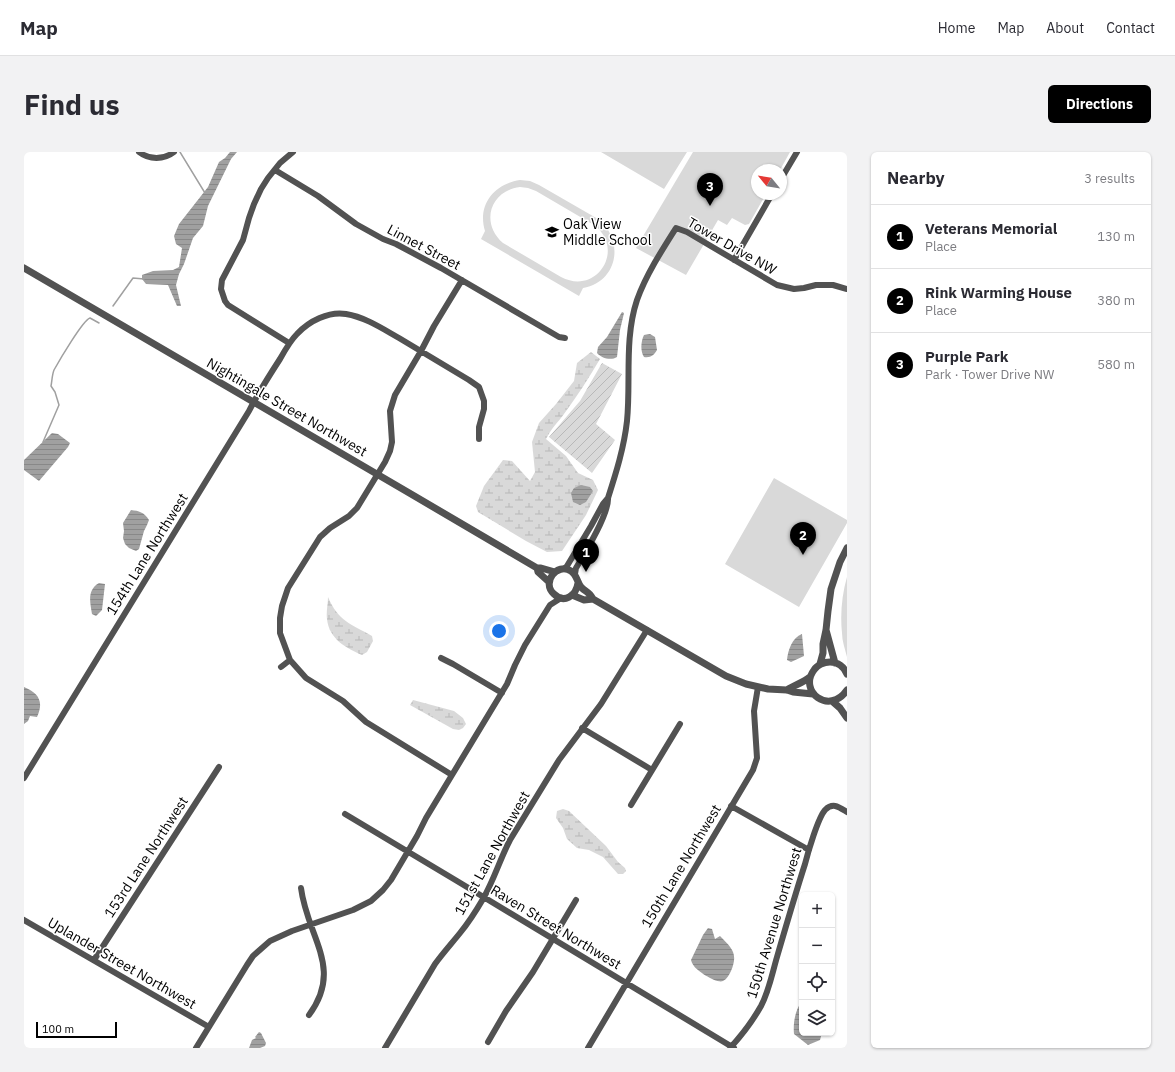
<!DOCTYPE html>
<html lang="en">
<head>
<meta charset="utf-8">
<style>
	:root { --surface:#fff; --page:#f2f2f3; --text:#2b2b33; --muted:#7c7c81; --line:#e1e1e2; --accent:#000 }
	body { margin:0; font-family:"IBM Plex Sans",sans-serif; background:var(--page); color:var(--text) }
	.controls { position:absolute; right:12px; bottom:12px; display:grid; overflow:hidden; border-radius:6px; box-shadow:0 1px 3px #0004 }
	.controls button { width:36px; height:36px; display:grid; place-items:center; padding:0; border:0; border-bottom:1px solid var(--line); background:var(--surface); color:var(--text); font:20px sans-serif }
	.compass { position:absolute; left:727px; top:12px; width:36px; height:36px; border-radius:50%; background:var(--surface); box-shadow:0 1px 3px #0004; rotate:300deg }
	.scale { position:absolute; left:12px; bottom:10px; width:81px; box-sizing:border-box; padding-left:4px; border:2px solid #000; border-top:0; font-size:11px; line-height:14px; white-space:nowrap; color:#000; -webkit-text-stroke:3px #fff; paint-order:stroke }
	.you { position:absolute; left:475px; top:479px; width:14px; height:14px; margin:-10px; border:3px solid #fff; border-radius:50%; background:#1a73e8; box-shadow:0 0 0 6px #1a73e833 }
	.badge { display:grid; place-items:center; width:26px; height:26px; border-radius:50%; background:var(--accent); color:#fff; font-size:13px; font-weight:700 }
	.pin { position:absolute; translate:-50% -33px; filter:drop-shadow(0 1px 2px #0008) }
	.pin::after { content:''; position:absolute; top:21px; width:14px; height:12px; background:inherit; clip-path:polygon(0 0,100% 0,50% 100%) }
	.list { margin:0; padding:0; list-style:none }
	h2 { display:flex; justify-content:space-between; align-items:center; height:52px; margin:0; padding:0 16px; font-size:17px }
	h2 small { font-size:13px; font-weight:400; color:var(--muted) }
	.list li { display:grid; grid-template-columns:26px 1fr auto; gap:12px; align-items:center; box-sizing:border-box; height:64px; padding:0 16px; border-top:1px solid var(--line) }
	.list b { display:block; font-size:15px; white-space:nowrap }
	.list p { margin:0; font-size:13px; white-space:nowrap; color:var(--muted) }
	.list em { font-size:13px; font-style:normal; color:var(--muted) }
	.icon { flex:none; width:22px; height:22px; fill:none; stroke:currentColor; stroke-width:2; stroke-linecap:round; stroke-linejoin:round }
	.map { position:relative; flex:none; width:823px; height:896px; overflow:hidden; border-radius:6px }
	header { display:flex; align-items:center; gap:24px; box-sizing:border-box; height:56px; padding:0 20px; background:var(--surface); border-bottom:1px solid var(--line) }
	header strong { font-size:19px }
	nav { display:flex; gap:22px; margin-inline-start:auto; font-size:14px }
	.intro { display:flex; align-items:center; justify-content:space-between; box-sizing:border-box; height:96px; padding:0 24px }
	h1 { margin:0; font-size:28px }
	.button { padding:10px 18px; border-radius:6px; background:var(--accent); color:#fff; font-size:14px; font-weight:700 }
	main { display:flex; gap:24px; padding:0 24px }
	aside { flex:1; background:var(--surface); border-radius:6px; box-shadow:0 1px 3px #0004 }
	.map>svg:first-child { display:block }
</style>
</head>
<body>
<header>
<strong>Map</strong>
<nav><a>Home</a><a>Map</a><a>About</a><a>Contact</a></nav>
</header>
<div class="intro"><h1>Find us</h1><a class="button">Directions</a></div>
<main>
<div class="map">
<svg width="823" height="896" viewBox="0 0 823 896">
	<defs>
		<pattern id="wetland-marsh" width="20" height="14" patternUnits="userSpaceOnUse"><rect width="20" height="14" fill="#d9d9d9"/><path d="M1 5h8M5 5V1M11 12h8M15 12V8" fill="none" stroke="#b8b8b8"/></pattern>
		<pattern id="garden-furrows" width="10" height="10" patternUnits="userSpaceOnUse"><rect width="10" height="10" fill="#d9d9d9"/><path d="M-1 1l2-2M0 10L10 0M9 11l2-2" fill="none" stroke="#b8b8b8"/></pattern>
		<pattern id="water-rules" width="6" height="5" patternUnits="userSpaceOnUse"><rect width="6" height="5" fill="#a0a0a0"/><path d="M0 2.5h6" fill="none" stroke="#888"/></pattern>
	</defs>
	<rect width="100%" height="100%" fill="#fff"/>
	<path fill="#d9d9d9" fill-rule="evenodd" d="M577,0h86l-23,37z
		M669,0h97l-10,18h-23v24h9l-17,30 -4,1 -13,-7 -5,7 -9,-5 -32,55 -50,-27z
		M496,28l10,1 9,4 59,34c27,21 20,63 -15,69l-4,8 -98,-57 4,-8c-8,-26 9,-47 35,-51zM496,35l8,1 8,3 58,34c32,24 3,71 -33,52l-58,-34c-23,-20 -13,-52 17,-56z
		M750,326l73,42v3l-48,84 -74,-43z
		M823,425v80c-2,-8 -5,-16 -5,-24 -2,-19 0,-39 5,-56z"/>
	<path fill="url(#wetland-marsh)" d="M567,200l9,7c-11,19 -23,37 -36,55 -6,8 -13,15 -18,25l20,17 12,17 15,7 5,10 -12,25 -24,36 -15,1 -21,-11 -48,-29 -2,-6 8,-20 19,-26 9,1 18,20 5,-9 -3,-30 7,-19 17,-19 18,-23 3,-18z
		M304,445c10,24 23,27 44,39l1,5 -6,11 -5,3c-16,-7 -33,-16 -35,-36 -1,-7 1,-15 1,-22z
		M389,548l41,11 9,7 3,6 -3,4 -4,2 -6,-1 -43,-24z
		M539,657l6,2 37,35 12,16 7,6 1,3 -3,3h-5l-15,-17 -14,-7 -12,-2 -10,-9 -4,-11 -7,-10 1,-7z"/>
	<path fill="url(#garden-furrows)" d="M578,211l20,11 -26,50 19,16 -23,33 -43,-36 31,-36z"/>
	<path fill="url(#water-rules)" d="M206,0h7l-6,7 -23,47 -5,20 -10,12 -9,26 -5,10 -3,11 5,21h-4l-9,-21 -22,-1 -4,-5v-4l11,-4 20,-1 6,-3 3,-19 -6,-4 -2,-8 5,-12 29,-37 11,-25 6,-4z
		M598,160l2,1 -4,17 -3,27c-6,4 -16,1 -20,-4l1,-6 9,-10z
		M626,182l5,3 2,13c-3,5 -6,8 -13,7 -4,-6 -3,-16 0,-22z
		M28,281l6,1 12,9 -2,4 -29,34 -15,-11v-10z
		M557,333l9,2 3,4 -7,11 -6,3 -7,-3 -2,-9 3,-5z
		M107,358c8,1 13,2 18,10l-2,5 -3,6 -5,18 -3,2 -7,-3 -4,-4 -2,-6 1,-7 -1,-8z
		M75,431l6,1 -3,26 -6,6 -4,-2c-2,-12 -5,-24 7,-31z
		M778,482l2,22 -13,6 -4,-2c1,-10 5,-22 15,-26z
		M0,535c15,6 20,15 13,30l-7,-1 -2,5 -4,3z
		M684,776l4,1 3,10 5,-3c13,13 18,18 11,35 -2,4 -4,8 -8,10 -6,3 -26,-10 -29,-15 -2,-3 -2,-3 -3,-6l12,-25z
		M778,849v32h20l-2,7 -12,5 -14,-11c-1,-11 1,-24 8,-33z
		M235,880l2,1 5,10 -1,3 -5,2h-11l3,-8 4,-2 -1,-1z"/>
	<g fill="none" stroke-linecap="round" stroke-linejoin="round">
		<path stroke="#a0a0a0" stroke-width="1.5" d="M156,0l25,41
			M89,154l20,-28 11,1
			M19,290l16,-37 -4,-13 -4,-6c1,-5 1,-11 3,-16 5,-9 29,-50 36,-52l9,5"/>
		<path stroke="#525252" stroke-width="6" d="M115,0c10,8 25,8 35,0
			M251,18l43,26 38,28 27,15 13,5 45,24 118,69 6,1
			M757,27l16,-27
			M710,108l38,-66
			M265,191l-61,-38 -3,-4 -4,-12 1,-9 21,-40 6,-22 5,-14 7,-15 7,-11 12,-15 13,-11
			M540,417l3,-3 24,-40 12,-22 5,-6
			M551,422l1,-6c9,-15 33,-54 32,-70 8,-25 16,-50 19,-77 4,-40 -3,-82 10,-121 9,-25 25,-50 39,-72l11,4 90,53 17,4 10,-1 12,-3h17l14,4
			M417,506l12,6 49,29
			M257,515l9,-7
			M558,576l70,42
			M428,623l-86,-53 -23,-21 -37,-23 -16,-18 -10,-27v-15l2,-12 6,-18 32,-51 10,-9 19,-12 8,-8 28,-46 5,-11 2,-9 -2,-31 5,-16 26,-44 13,-25 28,-46
			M0,626l225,-367c9,-18 20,-35 31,-52 5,-9 10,-18 17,-25 12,-13 32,-23 49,-20 19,3 37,15 53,24 23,14 47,28 70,42l10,7 5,14v8l-5,18v12
			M607,653l49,-81
			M707,654l78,44
			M321,662l112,67 277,167
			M277,736c6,49 43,80 8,127
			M0,768l185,107
			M70,808l125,-193
			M464,890l18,-31 27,-39 43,-72
			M172,896l51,-83 6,-9 17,-15 22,-10 61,-21 18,-9 12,-11 8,-10 26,-44 9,-18 81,-134 8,-19 10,-20 25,-40 11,-7
			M361,896l50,-84c8,-11 17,-21 25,-31 9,-11 16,-22 23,-34 11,-19 17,-40 27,-59l49,-80 42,-56 46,-74
			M564,896l165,-278 4,-12 -3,-47 4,-24
			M706,896c12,-13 22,-26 31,-42 8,-15 11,-32 16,-49 9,-31 18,-62 28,-93 3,-12 13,-46 20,-54 8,-8 14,-3 22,2"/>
		<path stroke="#525252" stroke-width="7" d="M0,116l387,226 126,74 1,4 11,10
			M513,416h4l14,4
			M554,431c-2,13 -14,21 -24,11 -13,-11 3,-32 17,-23 6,4 6,11 10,16 5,6 7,3 12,12
			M548,443l12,5 9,-1 133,77 20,8 22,5 19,1 6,2 20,2
			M802,478l9,33
			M796,512l3,-11v-9l3,-14 2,-19 3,-22 9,-27 7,-14
			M823,522c-3,-7 -9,-12 -17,-12 -6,0 -13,3 -16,8 -16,21 15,46 33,20
			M763,538c7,-5 16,-7 23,-13
			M808,549l8,7 7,10"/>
	</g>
	<defs>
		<g id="school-bare" transform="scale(1.08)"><path d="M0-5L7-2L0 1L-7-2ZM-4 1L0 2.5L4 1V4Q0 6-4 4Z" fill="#000" stroke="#fff" stroke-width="2.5" paint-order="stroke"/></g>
	</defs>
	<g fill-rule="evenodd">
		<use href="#school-bare" x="528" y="80"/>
	</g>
	<g text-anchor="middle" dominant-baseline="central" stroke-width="3" stroke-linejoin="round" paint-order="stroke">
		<g font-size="14" fill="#000" stroke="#fff" text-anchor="start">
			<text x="539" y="72">Oak View<tspan x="539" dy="16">Middle School</tspan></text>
		</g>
		<g font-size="14" fill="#000" stroke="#fff">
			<text transform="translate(708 94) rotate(30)">Tower Drive NW</text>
			<text transform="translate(400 95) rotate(28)">Linnet Street</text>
			<text transform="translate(263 255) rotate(30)">Nightingale Street Northwest</text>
			<text transform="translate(123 402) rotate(-58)">154th Lane Northwest</text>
			<text transform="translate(468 701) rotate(-61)">151st Lane Northwest</text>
			<text transform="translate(122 705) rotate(-57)">153rd Lane Northwest</text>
			<text transform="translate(657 714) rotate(-59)">150th Lane Northwest</text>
			<text transform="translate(750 771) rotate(-73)">150th Avenue Northwest</text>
			<text transform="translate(532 775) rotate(31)">Raven Street Northwest</text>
			<text transform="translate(98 811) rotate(30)">Uplander Street Northwest</text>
		</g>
	</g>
</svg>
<div class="controls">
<button>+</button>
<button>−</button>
<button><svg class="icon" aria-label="locate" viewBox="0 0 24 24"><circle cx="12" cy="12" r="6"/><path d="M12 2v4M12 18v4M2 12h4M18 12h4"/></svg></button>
<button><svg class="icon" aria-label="layers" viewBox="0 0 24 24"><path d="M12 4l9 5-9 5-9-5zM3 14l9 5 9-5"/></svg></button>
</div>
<svg class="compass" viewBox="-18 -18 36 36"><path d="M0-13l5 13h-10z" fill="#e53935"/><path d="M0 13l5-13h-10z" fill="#7c7c81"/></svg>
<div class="scale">100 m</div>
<div class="you"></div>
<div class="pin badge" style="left:562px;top:420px">1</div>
<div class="pin badge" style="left:779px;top:403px">2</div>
<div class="pin badge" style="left:686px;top:54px">3</div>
</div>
<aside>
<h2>Nearby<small>3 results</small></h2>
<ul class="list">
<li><span class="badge">1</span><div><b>Veterans Memorial</b><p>Place</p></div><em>130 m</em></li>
<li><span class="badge">2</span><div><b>Rink Warming House</b><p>Place</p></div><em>380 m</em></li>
<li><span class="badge">3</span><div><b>Purple Park</b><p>Park · Tower Drive NW</p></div><em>580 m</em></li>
</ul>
</aside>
</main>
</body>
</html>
